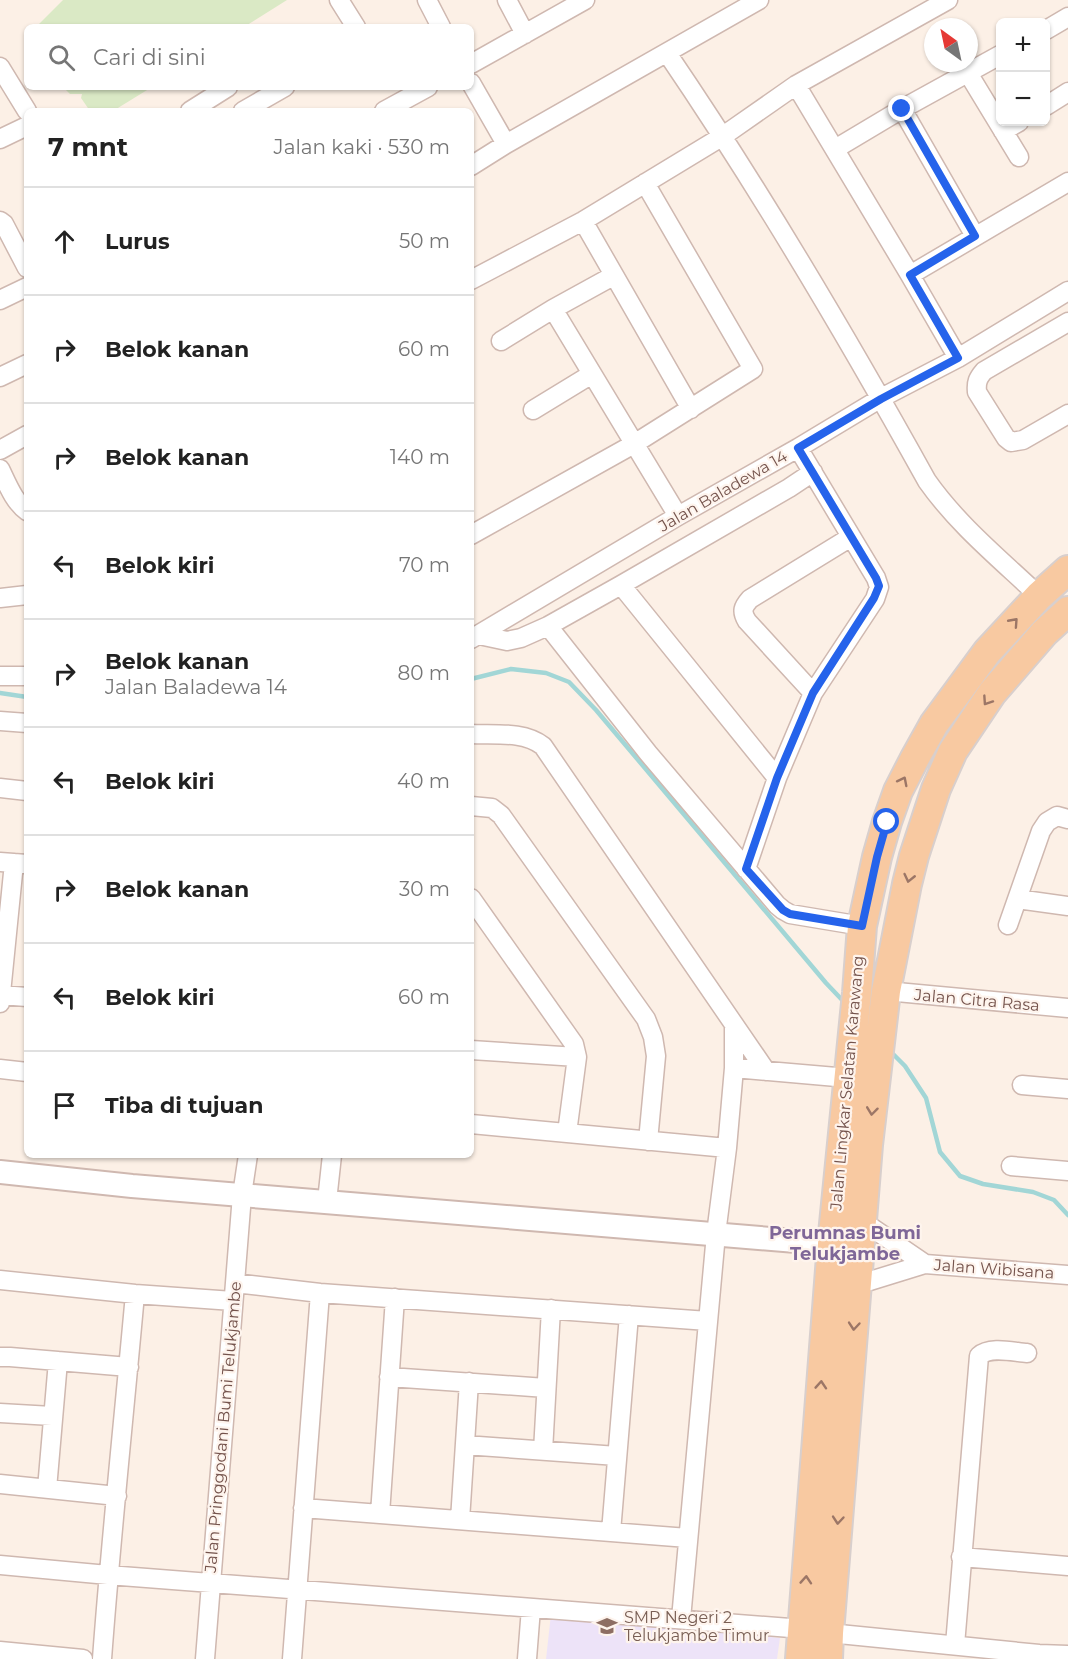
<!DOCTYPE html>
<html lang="id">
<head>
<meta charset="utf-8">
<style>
	:root { --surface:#fff; --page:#f6f6f6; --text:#222; --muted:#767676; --line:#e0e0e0 }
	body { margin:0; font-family:Montserrat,sans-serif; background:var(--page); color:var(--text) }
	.controls { position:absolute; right:18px; top:18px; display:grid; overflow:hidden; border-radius:9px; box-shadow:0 2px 4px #0004 }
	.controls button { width:54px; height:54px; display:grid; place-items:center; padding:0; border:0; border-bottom:2px solid var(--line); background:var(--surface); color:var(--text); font:30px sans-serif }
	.compass { position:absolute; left:924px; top:18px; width:54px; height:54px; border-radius:50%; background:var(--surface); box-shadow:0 2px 4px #0004; rotate:327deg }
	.stop { position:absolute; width:18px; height:18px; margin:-14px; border:4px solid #2563eb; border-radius:50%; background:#fff }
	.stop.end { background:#2563eb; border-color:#fff; box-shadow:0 2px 6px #0008 }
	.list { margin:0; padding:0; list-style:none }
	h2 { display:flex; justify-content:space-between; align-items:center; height:78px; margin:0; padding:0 24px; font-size:26px }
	h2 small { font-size:20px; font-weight:400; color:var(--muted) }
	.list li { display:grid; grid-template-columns:39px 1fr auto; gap:18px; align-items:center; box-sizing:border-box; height:108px; padding:0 24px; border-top:2px solid var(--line) }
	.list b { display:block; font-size:22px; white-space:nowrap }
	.list p { margin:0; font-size:20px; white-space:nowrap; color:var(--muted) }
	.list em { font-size:20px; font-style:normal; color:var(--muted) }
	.icon { flex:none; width:33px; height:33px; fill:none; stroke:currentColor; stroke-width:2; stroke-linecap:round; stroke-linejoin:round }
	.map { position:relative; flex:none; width:1068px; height:1659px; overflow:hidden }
	.search { position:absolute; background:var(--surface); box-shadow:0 2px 4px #0004; left:24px; top:24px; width:450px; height:66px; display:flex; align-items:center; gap:15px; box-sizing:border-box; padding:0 21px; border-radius:9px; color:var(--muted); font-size:22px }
	.panel { position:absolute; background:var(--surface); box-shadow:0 2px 4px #0004; left:24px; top:108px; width:450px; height:1050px; border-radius:9px }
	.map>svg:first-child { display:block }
</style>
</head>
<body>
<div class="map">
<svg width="1068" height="1659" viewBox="0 0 1068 1659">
	<rect width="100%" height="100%" fill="#fcf0e6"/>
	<path fill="#ede3f8" d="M551,1614l229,24 -3,21h-231z"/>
	<path fill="#dae9c5" d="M63,0h224l-43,27h-208z
		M63,87h89l-39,24h-23l-9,-13 1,-4h-12z"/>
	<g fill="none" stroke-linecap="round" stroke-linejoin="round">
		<path stroke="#a2d6d6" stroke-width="4.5" d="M471,679l40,-10 35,4 23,9 27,28 230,273 19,20
			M0,693l27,4
			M890,1051l15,15 21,32 14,54 20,24 23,8 50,8 21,8 14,15"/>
		<g stroke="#cfb8b0" stroke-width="21">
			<path id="minor" d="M339,0l17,27
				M427,0l14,27
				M507,0l18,34
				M1046,30l22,-13
				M667,53c94,138 179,282 260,428 31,44 73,78 112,115
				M471,64l114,-64
				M0,67l27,44
				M968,73l51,84
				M471,83l35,61
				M796,85l114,190 48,83
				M1046,106l22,-14
				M902,109l73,127
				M190,111l38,-24
				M243,111l42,-24
				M384,111l44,-24
				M1003,131l16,-9
				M0,139l27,-13
				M835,149l67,-40 98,-54
				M471,166l35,-22 253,-144
				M0,221l4,3 23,44
				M583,221l108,188
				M910,275l158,-93
				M471,280l112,-59 140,-85 73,-51 152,-85
				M0,300l27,-13
				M553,309l125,207
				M1068,322l-84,49c-6,7 -8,11 -7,21l29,46 5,4 12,-2 45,-26
				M501,341l52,-32 60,-33
				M0,377l27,-13
				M533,410l59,-36
				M0,450l27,-15
				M0,469c7,14 14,33 27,42
				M471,535l163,-91 119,-75 -108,-186
				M621,585l156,193
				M0,598l27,-3
				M548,626l100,127 129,152 6,5 7,4 72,12
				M479,635l28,6 14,-3 27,-12 73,-41 168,-97 24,-16
				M471,639l207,-123 120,-68 83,-50 77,-40 110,-67
				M0,676h27
				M813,693l-66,-72c-6,-10 -4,-14 3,-22l101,-62
				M0,721l27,2
				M471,734c24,1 53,-3 72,12l223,325
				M0,788l27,3
				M471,806l21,2 9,7 145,204 7,18 3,19 -8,85
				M0,862l27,2
				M746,869l31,-91 36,-85 62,-94 4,-12 -3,-9 -78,-130
				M471,898l103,146 3,13 -10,76
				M1017,899l51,7
				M1008,925l33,-94 6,-9 10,-6 11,3
				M886,991l182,17
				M1,995l26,2
				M0,1003l14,-140
				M471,1050l106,7
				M734,1068l114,10
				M0,1069l27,3
				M1022,1085l46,4
				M471,1124l256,24
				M1011,1166l57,5
				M327,1201l5,-46
				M862,1221l63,43
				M0,1280l135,14 98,7
				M235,1283l85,10 388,28
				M857,1285l68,-21 143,11
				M0,1357h10l119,10
				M389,1377l157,11
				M0,1413l52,3
				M465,1445l152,11
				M543,1451l8,-142
				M0,1484l117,12
				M47,1489l11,-128
				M303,1508l385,30
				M380,1514l15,-216
				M460,1520l9,-138
				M611,1532l18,-217
				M961,1557l107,9
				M0,1565l108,10 695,54
				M681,1619l35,-385 11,-86 7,-80v-43
				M829,1633l210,21 29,1
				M955,1645l24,-289c11,-10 34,-4 48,-3
				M0,1651l83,8
				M102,1659c9,-122 22,-243 33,-365
				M205,1659l37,-464 6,-40
				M292,1659l28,-366
				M527,1659l4,-51"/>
		</g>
		<g stroke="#cfb8b0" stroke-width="26">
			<path id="tertiary" d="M0,1172l132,14 700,58"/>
		</g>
		<g stroke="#d8cfcd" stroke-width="32">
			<path id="primary" d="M800,1659l32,-415 25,-251 5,-67 15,-69 10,-35 11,-31 17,-33 19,-34 53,-72 52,-56 29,-26
				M828,1659l1,-26 39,-488 18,-154 21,-107 7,-28 22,-67 17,-38 39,-58 52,-60 24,-22"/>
		</g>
		<use href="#minor" stroke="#fff" stroke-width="18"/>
		<use href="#tertiary" stroke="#fff" stroke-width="22"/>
		<use href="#primary" stroke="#f8c9a1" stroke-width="28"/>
	</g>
	<defs><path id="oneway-chevron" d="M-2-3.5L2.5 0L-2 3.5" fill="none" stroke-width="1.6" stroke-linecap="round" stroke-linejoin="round" transform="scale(1.5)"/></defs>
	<g stroke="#9c7666">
		<use href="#oneway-chevron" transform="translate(1014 622) rotate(-48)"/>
		<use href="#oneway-chevron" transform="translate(987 701) rotate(124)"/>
		<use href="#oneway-chevron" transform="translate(903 781) rotate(-63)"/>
		<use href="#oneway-chevron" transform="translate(909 878) rotate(103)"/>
		<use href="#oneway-chevron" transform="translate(872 1111) rotate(97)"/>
		<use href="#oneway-chevron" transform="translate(854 1326) rotate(95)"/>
		<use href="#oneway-chevron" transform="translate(821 1385) rotate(-86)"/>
		<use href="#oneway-chevron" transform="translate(838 1520) rotate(95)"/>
		<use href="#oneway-chevron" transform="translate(806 1580) rotate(-86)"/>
	</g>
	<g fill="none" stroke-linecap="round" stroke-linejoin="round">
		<path stroke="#2563eb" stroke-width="8" d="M887,822l-10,35 -15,69 -72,-12 -7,-4 -37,-41 31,-91 36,-85 61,-95 5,-12 -3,-8 -78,-130 83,-49 77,-41 -48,-83 65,-39 -73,-127"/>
	</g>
	<defs>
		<g id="school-bare" transform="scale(1.62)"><path d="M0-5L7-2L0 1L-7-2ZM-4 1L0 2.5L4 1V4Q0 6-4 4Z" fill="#8d6e63" stroke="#fef4ed" stroke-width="2.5" paint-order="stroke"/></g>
	</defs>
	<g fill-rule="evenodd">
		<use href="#school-bare" x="607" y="1626"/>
	</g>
	<g text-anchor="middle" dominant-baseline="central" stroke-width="4.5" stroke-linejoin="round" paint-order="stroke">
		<g font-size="16" fill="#74534c" stroke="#fef4ed">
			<text transform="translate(723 491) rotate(-30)">Jalan Baladewa 14</text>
			<text transform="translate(977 1000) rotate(5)">Jalan Citra Rasa</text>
			<text transform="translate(847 1083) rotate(-85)">Jalan Lingkar Selatan Karawang</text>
			<text transform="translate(994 1269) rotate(4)">Jalan Wibisana</text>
			<text transform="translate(223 1427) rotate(-85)">Jalan Pringgodani Bumi Telukjambe</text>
		</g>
		<g font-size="16" fill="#785e54" stroke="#fef4ed" text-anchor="start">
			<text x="624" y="1617">SMP Negeri 2<tspan x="624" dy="18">Telukjambe Timur</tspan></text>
		</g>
		<g font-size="18" font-weight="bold" fill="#7f6798" stroke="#fef4ed">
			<text x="845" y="1233">Perumnas Bumi<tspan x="845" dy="21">Telukjambe</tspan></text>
		</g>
	</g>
</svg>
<div class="controls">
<button>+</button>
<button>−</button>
</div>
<svg class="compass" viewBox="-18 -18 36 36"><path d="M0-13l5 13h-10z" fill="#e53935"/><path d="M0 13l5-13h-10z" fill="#767676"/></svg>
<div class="stop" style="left:887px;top:822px"></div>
<div class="stop end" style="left:902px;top:109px"></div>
<div class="search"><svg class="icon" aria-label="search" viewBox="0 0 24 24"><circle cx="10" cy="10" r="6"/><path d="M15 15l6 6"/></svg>Cari di sini</div>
<section class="panel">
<h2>7 mnt<small>Jalan kaki · 530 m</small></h2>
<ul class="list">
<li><svg class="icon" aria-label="ahead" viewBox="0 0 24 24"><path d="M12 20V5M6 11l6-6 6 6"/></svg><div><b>Lurus</b></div><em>50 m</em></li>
<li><svg class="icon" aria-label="right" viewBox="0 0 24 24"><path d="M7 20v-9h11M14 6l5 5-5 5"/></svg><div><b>Belok kanan</b></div><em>60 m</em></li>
<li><svg class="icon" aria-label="right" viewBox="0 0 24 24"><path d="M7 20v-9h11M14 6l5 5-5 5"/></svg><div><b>Belok kanan</b></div><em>140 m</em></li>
<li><svg class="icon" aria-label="left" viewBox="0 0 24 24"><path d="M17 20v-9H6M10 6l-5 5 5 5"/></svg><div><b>Belok kiri</b></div><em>70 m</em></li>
<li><svg class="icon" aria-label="right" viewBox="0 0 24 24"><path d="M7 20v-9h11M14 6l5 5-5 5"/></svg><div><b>Belok kanan</b><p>Jalan Baladewa 14</p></div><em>80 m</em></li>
<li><svg class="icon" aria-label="left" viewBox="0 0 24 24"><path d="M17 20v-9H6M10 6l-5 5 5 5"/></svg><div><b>Belok kiri</b></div><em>40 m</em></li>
<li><svg class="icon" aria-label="right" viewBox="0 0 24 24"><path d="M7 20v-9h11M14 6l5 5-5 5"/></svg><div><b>Belok kanan</b></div><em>30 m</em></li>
<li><svg class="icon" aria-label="left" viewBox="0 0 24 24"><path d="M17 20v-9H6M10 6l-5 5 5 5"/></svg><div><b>Belok kiri</b></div><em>60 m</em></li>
<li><svg class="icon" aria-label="arrive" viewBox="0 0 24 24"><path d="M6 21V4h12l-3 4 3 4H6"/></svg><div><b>Tiba di tujuan</b></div></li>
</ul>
</section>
</div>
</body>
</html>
